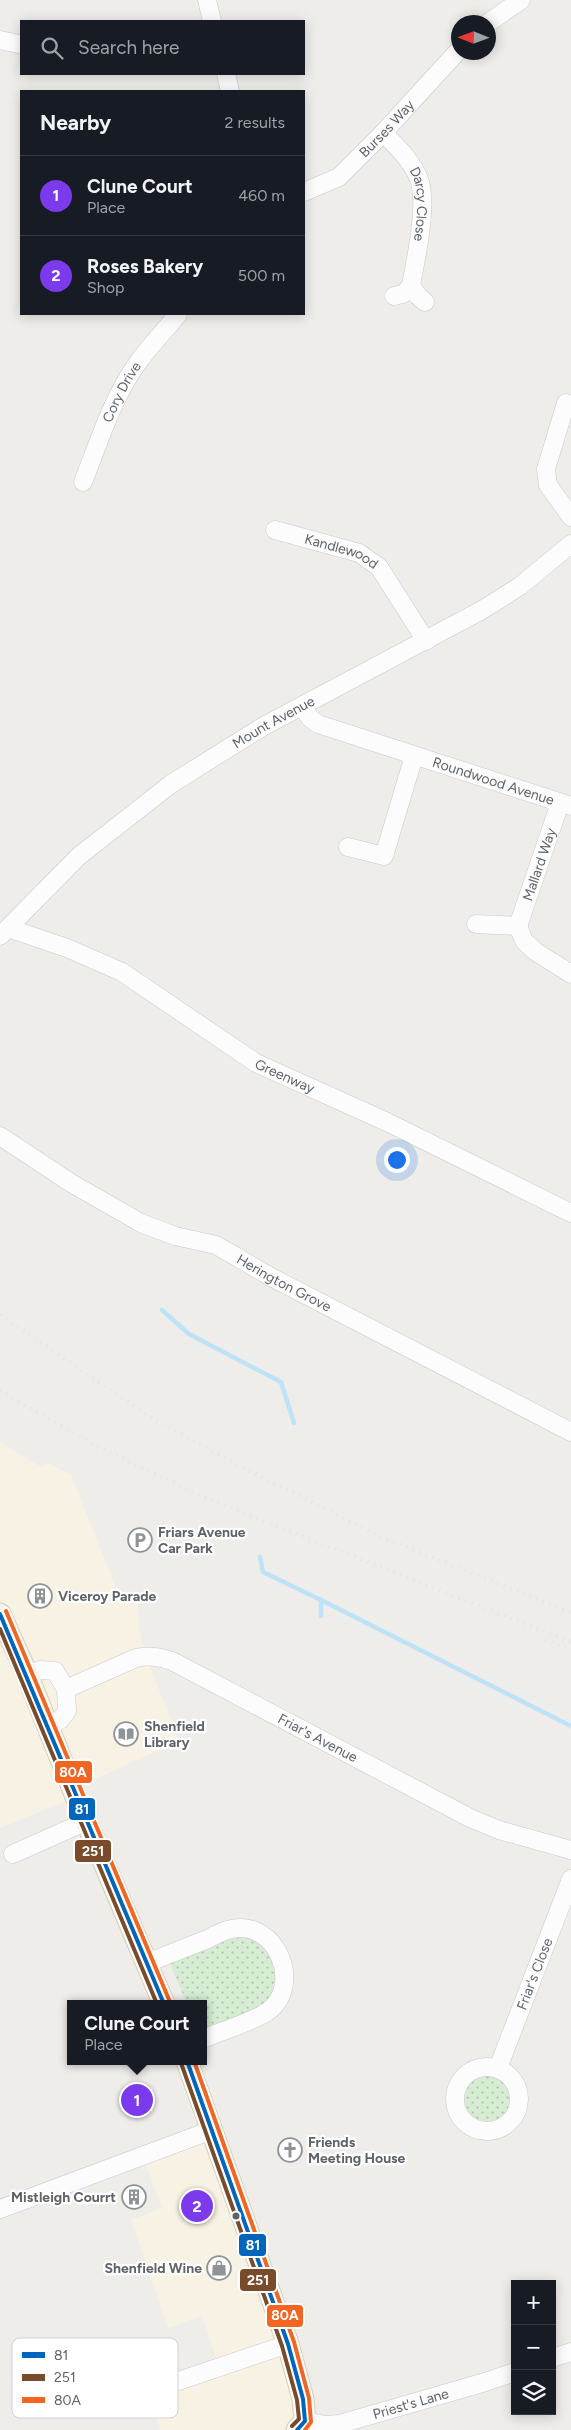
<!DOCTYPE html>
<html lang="en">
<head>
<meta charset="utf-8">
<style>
	:root { --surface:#171b24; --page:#20242c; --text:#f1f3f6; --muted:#9ea1a6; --line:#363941; --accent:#7c3aed }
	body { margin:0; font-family:Figtree,sans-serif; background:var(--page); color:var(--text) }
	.controls { position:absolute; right:15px; bottom:15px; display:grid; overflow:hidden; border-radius:0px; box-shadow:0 2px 12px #0003 }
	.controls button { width:45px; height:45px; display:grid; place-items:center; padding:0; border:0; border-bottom:1px solid var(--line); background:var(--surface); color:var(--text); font:25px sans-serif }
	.compass { position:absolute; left:451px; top:15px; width:45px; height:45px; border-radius:50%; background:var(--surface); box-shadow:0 2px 12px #0003; rotate:271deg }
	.you { position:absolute; left:396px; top:1159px; width:18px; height:18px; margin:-12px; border:4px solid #fff; border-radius:50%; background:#1a73e8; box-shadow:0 0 0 8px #1a73e833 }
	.badge { display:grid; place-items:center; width:32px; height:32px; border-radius:50%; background:var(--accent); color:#fff; font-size:16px; font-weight:700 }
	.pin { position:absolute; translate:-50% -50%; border:2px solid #fff; box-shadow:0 1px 5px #0006 }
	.popup { position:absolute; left:67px; top:2000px; width:140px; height:65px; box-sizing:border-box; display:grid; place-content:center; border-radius:0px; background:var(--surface); filter:drop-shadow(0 1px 4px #0005); font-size:16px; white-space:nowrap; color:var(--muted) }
	.popup b { font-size:19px; color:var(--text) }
	.popup::after { content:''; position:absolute; left:50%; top:100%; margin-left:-10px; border:10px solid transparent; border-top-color:var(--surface) }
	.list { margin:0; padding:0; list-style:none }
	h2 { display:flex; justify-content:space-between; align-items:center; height:65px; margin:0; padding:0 20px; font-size:21px }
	h2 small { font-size:16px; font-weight:400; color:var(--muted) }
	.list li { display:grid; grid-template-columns:32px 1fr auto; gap:15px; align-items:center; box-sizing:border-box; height:80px; padding:0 20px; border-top:1px solid var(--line) }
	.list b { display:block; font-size:19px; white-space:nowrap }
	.list p { margin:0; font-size:16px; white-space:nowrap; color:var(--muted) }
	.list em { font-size:16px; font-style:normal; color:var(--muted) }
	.icon { flex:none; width:28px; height:28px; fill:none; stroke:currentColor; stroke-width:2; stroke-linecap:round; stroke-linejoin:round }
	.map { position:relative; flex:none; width:571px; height:2430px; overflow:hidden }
	.search { position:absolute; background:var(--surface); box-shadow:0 2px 12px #0003; left:20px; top:20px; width:285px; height:55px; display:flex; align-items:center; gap:12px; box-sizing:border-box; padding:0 18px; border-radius:0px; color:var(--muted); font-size:19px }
	.panel { position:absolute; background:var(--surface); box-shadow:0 2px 12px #0003; left:20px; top:90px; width:285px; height:225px; border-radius:0px }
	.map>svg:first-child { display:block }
</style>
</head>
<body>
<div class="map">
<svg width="571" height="2430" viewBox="0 0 571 2430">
	<defs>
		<pattern id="grass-dots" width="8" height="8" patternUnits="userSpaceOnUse" patternTransform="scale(1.25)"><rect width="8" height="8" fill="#d6ecd3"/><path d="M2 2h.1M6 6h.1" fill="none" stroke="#b1c3af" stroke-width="1.8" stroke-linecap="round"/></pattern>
	</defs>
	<rect width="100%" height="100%" fill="#eeede9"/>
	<path fill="#f7f2e3" d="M0,1442l41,25 7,-4 23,12 50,125 17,2 1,26 7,28 33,85 -106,48 3,8 -76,31z
		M212,2130l93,291 38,9h-183l-7,-33 69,-22 -20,-59 -34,12 -37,-108 31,-12 -19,-51z"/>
	<path fill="url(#grass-dots)" d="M235,1934l27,5 20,35 -15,34 -64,26v-30h-16l-18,-43z
		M460 2099a27 27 0 1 1 54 0a27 27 0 1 1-54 0Z"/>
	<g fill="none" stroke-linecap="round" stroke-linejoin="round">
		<path stroke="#bee2f8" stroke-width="4.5" d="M162,1310l27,24 92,48 13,41
			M260,1557l3,15 58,28v16
			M321,1600l250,126"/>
		<g stroke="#c9cac9" stroke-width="19">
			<g id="minor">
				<path d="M207,0l5,21"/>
				<path d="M488,23l33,-23"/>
				<path d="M0,40l19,4"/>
				<path d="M226,74l4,17"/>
				<path id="s1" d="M383,133c14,13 31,30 37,49 7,29 -4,75 -9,104l7,10 7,6"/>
				<path id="s2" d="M304,192l35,-15 44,-44 75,-82"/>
				<path d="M394,296l9,-2 8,-8"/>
				<path d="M566,403l-20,66 2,16 23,32"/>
				<path id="s3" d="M83,482c16,-40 30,-86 56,-121 12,-17 27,-31 39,-47"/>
				<path id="s4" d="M275,530l84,23 20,14 47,74"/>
				<path id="s5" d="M302,707l8,11 8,6 253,82"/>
				<path d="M348,847l36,9 30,-100"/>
				<path d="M476,924l42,2 6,15 12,11 35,22"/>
				<path id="s6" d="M518,926l42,-123"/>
				<path id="s7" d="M8,928l59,20 55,24 134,91 131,59 184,91"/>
				<path id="s8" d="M0,936l79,-80 92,-72 91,-57 220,-117 38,-24 51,-42"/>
				<path id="s9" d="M0,1136l71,47 70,40 34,13 41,9 55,32 300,155"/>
				<path d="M27,1674l14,-4 14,1 11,18 1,22 -7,9 -11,6"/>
				<path id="s10" d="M66,1689l70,-31c13,-3 23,-1 36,3l298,157 29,12 72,20"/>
				<path d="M13,1854l74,-33"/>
				<path d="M147,1963c20,-8 40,-16 61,-24 7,-4 16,-9 24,-10 45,-10 72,58 35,83 -15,10 -46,19 -64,27"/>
				<circle cx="487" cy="2099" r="32"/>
				<path id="s11" d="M498,2068l73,-189"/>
				<path d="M0,2209l212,-79"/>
				<path d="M552,2358l19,-6"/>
				<path d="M140,2394l148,-50"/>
				<path id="s12" d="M305,2421l20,4 15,-1 142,-41 33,-11"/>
			</g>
		</g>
		<g stroke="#d8cdb5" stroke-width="23">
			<path id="major" d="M0,1614l27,60 49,123 88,207
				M187,2061l101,283 15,55 2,22 -8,9"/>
		</g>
		<use href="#minor" stroke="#fcfcfc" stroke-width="18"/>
		<use href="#major" stroke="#f4f1e9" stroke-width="21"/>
		<path stroke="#e3e4e3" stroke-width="4" stroke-dasharray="1 6" stroke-linecap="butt" d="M0,1315l155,105 93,50 131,66 192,77
			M0,1391l93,53 115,55 363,143
			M545,1640l26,10"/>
		<g stroke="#fff" stroke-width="8">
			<path id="bus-1" d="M0,1614l164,390
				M187,2061l101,283 15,55 2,22 -8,9"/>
		</g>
		<g stroke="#fff" stroke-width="8">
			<path id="bus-2" d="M0,1629l157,375
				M181,2063l101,283 15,54 2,19 -7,7"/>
		</g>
		<g stroke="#fff" stroke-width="8">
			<path id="bus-3" d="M6,1611l164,391
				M194,2061l100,281 15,56 2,24 -6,8"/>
		</g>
		<use href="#bus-1" stroke="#0065bd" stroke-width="4"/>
		<use href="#bus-2" stroke="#7a4b2a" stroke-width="4"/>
		<use href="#bus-3" stroke="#f26522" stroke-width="4"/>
	</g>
	<defs>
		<g id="parking-ring" transform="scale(1.25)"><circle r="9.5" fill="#fff" stroke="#909395" stroke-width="1.5"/><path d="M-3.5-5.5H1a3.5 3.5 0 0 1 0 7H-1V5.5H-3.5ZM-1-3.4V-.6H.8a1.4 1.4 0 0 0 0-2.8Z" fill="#909395"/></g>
		<g id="building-ring" transform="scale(1.25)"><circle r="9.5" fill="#fff" stroke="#909395" stroke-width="1.5"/><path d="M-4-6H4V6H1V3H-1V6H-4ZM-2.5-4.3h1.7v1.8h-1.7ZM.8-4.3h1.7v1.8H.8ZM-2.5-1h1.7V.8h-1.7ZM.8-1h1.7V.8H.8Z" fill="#909395"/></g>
		<g id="library-ring" transform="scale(1.25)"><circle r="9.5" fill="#fff" stroke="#909395" stroke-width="1.5"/><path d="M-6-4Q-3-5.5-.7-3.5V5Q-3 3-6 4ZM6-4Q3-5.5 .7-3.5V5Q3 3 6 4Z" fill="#909395"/></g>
		<g id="church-ring" transform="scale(1.25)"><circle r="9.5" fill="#fff" stroke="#909395" stroke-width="1.5"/><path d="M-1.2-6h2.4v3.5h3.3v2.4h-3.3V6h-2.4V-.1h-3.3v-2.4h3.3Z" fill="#909395"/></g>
		<g id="shop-ring" transform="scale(1.25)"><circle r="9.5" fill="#fff" stroke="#909395" stroke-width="1.5"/><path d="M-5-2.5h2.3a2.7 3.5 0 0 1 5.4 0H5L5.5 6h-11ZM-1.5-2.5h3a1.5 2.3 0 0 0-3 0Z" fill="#909395"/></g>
	</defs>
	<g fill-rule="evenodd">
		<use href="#parking-ring" x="140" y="1540"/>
		<use href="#building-ring" x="40" y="1596"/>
		<use href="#library-ring" x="126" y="1734"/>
		<use href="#church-ring" x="290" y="2150"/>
		<use href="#building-ring" x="134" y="2197"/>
		<use href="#shop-ring" x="219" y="2268"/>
	</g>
	<circle fill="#5e6368" stroke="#fff" stroke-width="2" cx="236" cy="2216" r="4.5"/>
	<g text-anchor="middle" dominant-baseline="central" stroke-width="4.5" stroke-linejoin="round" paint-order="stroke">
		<g font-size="14" fill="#5e6368" stroke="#fff">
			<text stroke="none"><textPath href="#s2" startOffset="106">Burses Way</textPath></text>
			<text stroke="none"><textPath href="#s1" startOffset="84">Darcy Close</textPath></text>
			<text stroke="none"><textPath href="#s3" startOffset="98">Cory Drive</textPath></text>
			<text stroke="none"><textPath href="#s4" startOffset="70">Kandlewood</textPath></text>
			<text stroke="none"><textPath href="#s8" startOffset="349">Mount Avenue</textPath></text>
			<text stroke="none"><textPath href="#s5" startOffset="208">Roundwood Avenue</textPath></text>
			<text stroke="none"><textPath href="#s6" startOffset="65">Mallard Way</textPath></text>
			<text stroke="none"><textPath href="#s7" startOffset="316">Greenway</textPath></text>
			<text stroke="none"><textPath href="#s9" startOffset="322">Herington Grove</textPath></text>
			<text stroke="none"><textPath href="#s10" startOffset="278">Friar's Avenue</textPath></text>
			<text stroke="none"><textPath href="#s11" startOffset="101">Friar's Close</textPath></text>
			<text stroke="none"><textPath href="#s12" startOffset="109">Priest's Lane</textPath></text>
		</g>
		<g font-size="14" font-weight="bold" fill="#5e6368" stroke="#fff" text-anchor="start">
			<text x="158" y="1532">Friars Avenue<tspan x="158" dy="16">Car Park</tspan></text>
			<text x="58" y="1596">Viceroy Parade</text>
			<text x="144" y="1726">Shenfield<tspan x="144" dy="16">Library</tspan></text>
			<text x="308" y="2142">Friends<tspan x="308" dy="16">Meeting House</tspan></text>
			<text x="116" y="2197" text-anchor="end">Mistleigh Courrt</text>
			<text x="202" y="2268" text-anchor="end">Shenfield Wine</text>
		</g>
	</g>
	<rect x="12" y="2338" width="166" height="80" rx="8" fill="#fff" stroke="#cfd0d2" stroke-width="1"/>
	<rect x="22" y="2352" width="23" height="6" fill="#0065bd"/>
	<rect x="22" y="2374" width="23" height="7" fill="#7a4b2a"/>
	<rect x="22" y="2397" width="23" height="6" fill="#f26522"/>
	<g font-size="14" fill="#5e6368">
		<text x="54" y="2360">81</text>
		<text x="54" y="2382">251</text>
		<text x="54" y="2405">80A</text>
	</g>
	<g stroke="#fff" stroke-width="2">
		<rect x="54" y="1760" width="39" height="24" rx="5" fill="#f26522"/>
		<rect x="68" y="1797" width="28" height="24" rx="5" fill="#0065bd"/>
		<rect x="74" y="1839" width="38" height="24" rx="5" fill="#7a4b2a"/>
		<rect x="238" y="2233" width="29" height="24" rx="5" fill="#0065bd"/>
		<rect x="239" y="2268" width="38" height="24" rx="5" fill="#7a4b2a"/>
		<rect x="266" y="2304" width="38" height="24" rx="5" fill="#f26522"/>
	</g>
	<g font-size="14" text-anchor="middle" font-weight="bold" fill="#fff">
		<text x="73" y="1777">80A</text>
		<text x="82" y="1814">81</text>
		<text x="93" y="1856">251</text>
		<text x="253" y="2250">81</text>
		<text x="258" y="2285">251</text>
		<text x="285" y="2320">80A</text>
	</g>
</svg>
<div class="controls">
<button>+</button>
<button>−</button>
<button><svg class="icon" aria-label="layers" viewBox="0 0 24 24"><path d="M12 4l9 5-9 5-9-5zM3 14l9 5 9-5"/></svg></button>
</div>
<svg class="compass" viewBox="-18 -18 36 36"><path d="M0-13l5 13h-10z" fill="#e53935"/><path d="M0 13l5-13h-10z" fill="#9ea1a6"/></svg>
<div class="you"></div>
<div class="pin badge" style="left:137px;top:2100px">1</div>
<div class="popup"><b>Clune Court</b>Place</div>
<div class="pin badge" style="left:197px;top:2206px">2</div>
<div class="search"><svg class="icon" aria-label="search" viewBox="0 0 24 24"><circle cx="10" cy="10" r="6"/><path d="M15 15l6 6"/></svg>Search here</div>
<section class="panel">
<h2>Nearby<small>2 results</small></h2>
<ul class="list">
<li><span class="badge">1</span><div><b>Clune Court</b><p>Place</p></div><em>460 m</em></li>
<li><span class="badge">2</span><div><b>Roses Bakery</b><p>Shop</p></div><em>500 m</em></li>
</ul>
</section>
</div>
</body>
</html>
